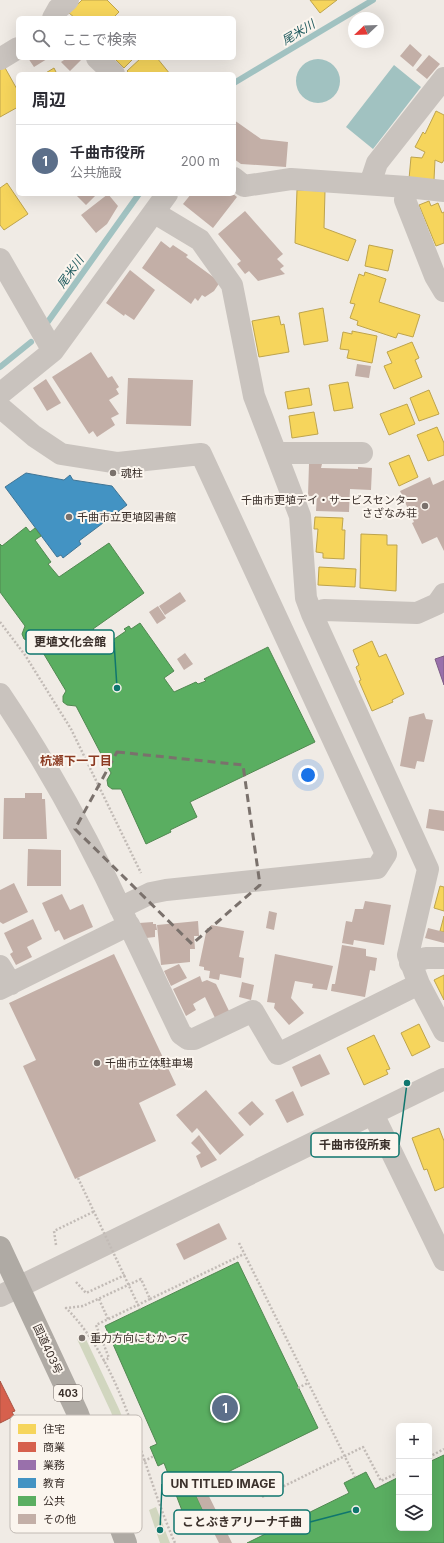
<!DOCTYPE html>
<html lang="ja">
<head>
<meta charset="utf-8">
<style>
	:root { --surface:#fff; --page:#f2f2f3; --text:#2b2b33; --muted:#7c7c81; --line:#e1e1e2; --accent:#111827 }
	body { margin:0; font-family:Inter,"Noto Sans JP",sans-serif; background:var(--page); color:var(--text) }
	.controls { position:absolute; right:12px; bottom:12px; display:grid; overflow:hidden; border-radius:6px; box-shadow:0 4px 16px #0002 }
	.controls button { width:36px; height:36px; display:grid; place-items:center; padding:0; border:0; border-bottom:1px solid var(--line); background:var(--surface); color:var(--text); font:20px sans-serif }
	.compass { position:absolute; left:348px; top:12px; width:36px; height:36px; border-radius:50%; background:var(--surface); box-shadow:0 4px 16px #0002; rotate:247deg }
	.you { position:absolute; left:308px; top:775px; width:14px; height:14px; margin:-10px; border:3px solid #fff; border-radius:50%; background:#1a73e8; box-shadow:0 0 0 6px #1a73e833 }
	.badge { display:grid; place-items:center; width:26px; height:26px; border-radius:50%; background:var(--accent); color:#fff; font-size:13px; font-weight:700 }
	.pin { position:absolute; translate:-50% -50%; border:2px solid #fff; box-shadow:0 1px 4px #0006 }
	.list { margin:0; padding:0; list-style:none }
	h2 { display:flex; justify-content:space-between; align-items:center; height:52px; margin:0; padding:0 16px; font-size:17px }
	h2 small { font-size:13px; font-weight:400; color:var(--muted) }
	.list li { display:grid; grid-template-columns:26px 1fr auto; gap:12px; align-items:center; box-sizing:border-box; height:72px; padding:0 16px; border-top:1px solid var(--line) }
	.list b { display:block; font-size:15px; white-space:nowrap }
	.list p { margin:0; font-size:13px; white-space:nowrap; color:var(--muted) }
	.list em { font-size:13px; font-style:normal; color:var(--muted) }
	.icon { flex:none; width:22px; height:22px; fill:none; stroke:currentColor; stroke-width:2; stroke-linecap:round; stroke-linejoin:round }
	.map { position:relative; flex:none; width:444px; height:1543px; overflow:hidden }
	.search { position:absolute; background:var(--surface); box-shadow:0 4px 16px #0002; left:16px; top:16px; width:220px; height:44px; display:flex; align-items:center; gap:10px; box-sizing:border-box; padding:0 14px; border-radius:6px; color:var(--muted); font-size:15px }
	.panel { position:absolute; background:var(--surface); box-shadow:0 4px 16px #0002; left:16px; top:72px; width:220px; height:124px; border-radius:6px }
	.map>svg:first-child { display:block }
</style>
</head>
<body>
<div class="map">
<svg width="444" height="1543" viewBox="0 0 444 1543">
	<rect width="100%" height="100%" fill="#f0ebe5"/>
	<path fill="#d1d6bf" d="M83,1333l36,76 18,45 -9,3 -17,-45 -34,-73z
		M156,1507l14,36h-10l-11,-33z"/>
	<path fill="#a1c2c1" d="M296 81a22 22 0 1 1 44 0a22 22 0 1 1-44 0Z
		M394,65l27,22 -48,62 -27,-22z"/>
	<path fill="#f6d55c" stroke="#bea44d" d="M82,0h25l12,12 -6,6h-38l-6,-5z
		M310,0h27l-17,13z
		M114,58h20l-10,10z
		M141,58h16l13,16h-40l-3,-3z
		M4,66l14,25v16l-18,10v-48z
		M54,68l3,6h-13z
		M436,111l8,4v45l-2,3 -7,-3 -1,20 -25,-1 2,-22 11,1 3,-6 -10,-5 8,-15 2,2z
		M7,183l21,31 -24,16 -4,-5v-37z
		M297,190l28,1 -1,37 32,12 -8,21 -53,-18z
		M429,201l2,5 7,-3 4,10 2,-1v31l-8,3 -17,-41z
		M369,245l24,5 -5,21 -23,-5z
		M365,272l21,7 -7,23 41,13 -7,22 -15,-4 -2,5 -39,-13 1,-4 -8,-3 5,-14 -5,-1 9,-29 5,2z
		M323,308l5,33 -24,4 -5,-32z
		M279,316l2,9 3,-1 5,28 -30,5 -7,-36z
		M352,331l25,5 -5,27 -25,-5 2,-8 -9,-1 3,-17 9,2z
		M412,342l7,16 -4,2 7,17 -28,12 -10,-23 8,-3 -5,-11z
		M348,382l5,26 -19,3 -5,-26z
		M309,388l3,17 -24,4 -3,-17z
		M429,390l10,24 -20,7 -9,-23z
		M407,404l8,20 -26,11 -9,-21z
		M314,412l4,22 -26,4 -3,-22z
		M437,427l7,16v12l-16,6 -11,-26z
		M409,455l9,22 -19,9 -10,-23z
		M315,517l28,1 -1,12h3l-1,29 -21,-1v-5l-7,-1 2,-23h-4z
		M361,534l26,1v10h10l-1,46 -36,-3z
		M319,567l37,2 -1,18 -37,-2z
		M372,641l7,16 7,-3 18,40 -12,6 1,2 -21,9 -13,-30 2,-1 -5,-13 3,-2 -6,-15z
		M440,886l4,1v24l-10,-3z
		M444,916v16l-4,-1z
		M444,975v25l-10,-20z
		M419,1024l11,23 -18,9 -11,-23z
		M374,1035l16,34 -4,1 2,4 -24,11 -17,-37z
		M439,1128l5,13v46l-9,4 -8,-22 -3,1 -12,-32z"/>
	<path fill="#d6604d" stroke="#a85243" d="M0,1381l15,30 -3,1 2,4 -14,7z"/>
	<path fill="#9970ab" stroke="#7d5d85" d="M444,656v29l-9,-26z"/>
	<path fill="#4393c3" stroke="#417595" d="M26,473l38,7 6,-5 3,5 39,6 15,19 -48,36 2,3 -18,14 -2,-3 -4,2 -52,-70z"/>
	<path fill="#5aae61" stroke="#518851" d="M26,527l4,5 5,-4 6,8 -6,4 16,22 -3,2 11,13 50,-34 35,50 -51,36 3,4 6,-2 4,4 -5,7 3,4 22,-15 -2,-2 5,-3 2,3 9,-6 34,48 -10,7 10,14 22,-10 2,2 8,-3 -2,-2 64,-32 47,95 -125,60 7,15 -27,13 1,2 -25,12 -25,-55h-9l-4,-3 -1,-6 4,-7 -35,-67 -9,-1 -4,-3v-6l3,-5 -30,-50 -5,1 -7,-3 -2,-5 3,-8 -25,-34v-48l2,2z
		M238,1262l80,166 -125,61 15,32 -19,8 -25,-66 -6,3 -8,-19 7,-3 -52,-118z
		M444,1455v88h-197l102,-50 -5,-10 22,-11 9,17 24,-12v51h30v-66z"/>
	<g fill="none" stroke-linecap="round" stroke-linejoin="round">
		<path stroke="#a1c2c1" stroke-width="6" d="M234,83l139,-83
			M47,323l92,-129
			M0,367l31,-25"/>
	</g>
	<path fill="#c3afa7" d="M410,44l12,11 -9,12 -13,-11z
		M429,55l11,9 -13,15 -11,-9z
		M28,58h18l1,1 -13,8z
		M62,58h18l2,1 -12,12 -9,-9 3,-2z
		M234,120l27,19 27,3 -2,25 -45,-3 -7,-5z
		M75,194h22l-11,11z
		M108,194l10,12 -11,18 -11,9 -15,-18z
		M191,194h42l4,3 -24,31 -30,-24z
		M245,211l38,43 -6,5 7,7 -4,3 5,5 -27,7 -9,-10 -4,3 -8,-10 4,-3 -23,-27z
		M161,241l9,7 3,-3 15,10 -2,2 34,25 -6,9 -9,6 -3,-2 -4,6 -3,-3 -4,6 -49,-36z
		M130,270l25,20 -21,30 -9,-6 -1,2 -18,-13z
		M91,352l17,26 4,-2 7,11 -3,2 3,5 -10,6 10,14 -8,4 4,7 -18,12 -4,-6 -4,3 -37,-57z
		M357,364l14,2 -2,12 -14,-2z
		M128,378l65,2 -2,46 -65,-2z
		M46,379l15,24 -14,8 -14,-23z
		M309,464h13l-1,4 37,1v-2l14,1 -1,22 -21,-1 -1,23 -33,-1 1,-15h-9z
		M430,477l3,8 11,-5v71l-7,-14 -15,7 -10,-21 2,-1 -14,-31z
		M180,592l6,9 -21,14 -6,-9z
		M158,606l8,12 -9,6 -8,-12z
		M185,653l8,11 -9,6 -7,-11z
		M424,713l2,6 7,1 -9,42 -7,-1 -2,8 -15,-3 9,-49z
		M25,793h17v6h3l2,40h-44l1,-41h21z
		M429,809l15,2v20l-18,-3z
		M28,849l33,1v36h-34z
		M14,883l14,29 -25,12 -3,-2v-32z
		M62,894l8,16 13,-6 10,23 -29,13 -5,-10 -4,2 -13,-29z
		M365,901l26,4 -7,40 -30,-5 -1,5 -11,-2 4,-22 6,1 3,-13h8z
		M269,911l8,2 -3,17 -8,-2z
		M33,919l9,20 -15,8 5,10 -16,8 -6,-11 3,-2 -9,-19z
		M198,921l1,15h-5l1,13h-5v13l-29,3 -4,-40z
		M153,922v2h3l1,6h-2v7l-9,1 -7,-15z
		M211,925l33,6 -5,26 5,1 -3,20 -21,-4 -1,6 -10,-2 1,-7 -6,-1v-3l-5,-1 8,-38h3z
		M428,928l16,4v11l-19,-5z
		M342,945l24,4v7l11,2 -2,13 -5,-1 -5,27 -34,-6 1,-7h3z
		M114,954l62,131 -37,18 17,38 -81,38 -52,-113 13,-6 -27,-57z
		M275,954l58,12 -6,24 -15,-2 1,-4 -18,-3 -4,17 13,15 -15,12 -15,-17 1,-5 -8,-1z
		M179,964l8,14 -16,8 -7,-15z
		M200,976l2,6 5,-2 9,4 13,27 -14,7 -10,-21 -12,7 3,6 -10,6 -13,-27z
		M242,982l12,3 -3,15 -12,-3z
		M320,1054l10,20 -29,13 -9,-20z
		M206,1090l38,45 -24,20 -23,-27 -5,5 -16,-18z
		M293,1091l11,24 -17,8 -12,-23z
		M252,1101l12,13 -14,12 -12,-13z
		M199,1135l18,25 -16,8 -5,-12 5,-3 -10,-10z
		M219,1223l8,16 -43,21 -8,-16z
		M203,1484l29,59h-13l-11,-22 -15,-32z"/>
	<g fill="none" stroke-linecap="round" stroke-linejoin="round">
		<path stroke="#c2bbb6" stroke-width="2.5" stroke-dasharray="2 2" stroke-linecap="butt" d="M0,622l25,33 46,74 70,144
			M239,1243l116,234
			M56,1245l-2,-14 41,-20
			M76,1282l10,11 39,-18
			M99,1299l9,20
			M150,1299l94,-45
			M103,1361l6,-3 -13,-33 54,-26 -9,-20 -58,27 -17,2c59,59 76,161 109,235
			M298,1388l10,-5
			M429,1457l15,-8
			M126,1470l28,-14
			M262,1497l101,-50 18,34 18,-9"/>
		<path stroke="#c9c3be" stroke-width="22" d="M53,18l5,-9 10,-9
			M97,58l17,16
			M0,59l18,-11
			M234,178l10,8 47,-7 116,8 37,4
			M370,184l7,-21 67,-85
			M407,187l-2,13 30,76 9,15
			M155,213l45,27 32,45 22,111 46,120 6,82 6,16 116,255 -20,86 11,29 25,47
			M0,259l53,92
			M0,394l53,-43 114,-157
			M0,407l34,29 27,18 57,9 83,-9 185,400 -9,14 -211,22 -15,3 -31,15
			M276,453h86
			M312,614l12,-4 93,3 20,-9 7,-10
			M0,694c48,71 90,148 126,226
			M410,963l16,-5h18
			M0,966l11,18
			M0,989l129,-64 52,109 7,5h6l59,-28 25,43 141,-70
			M373,1114l71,146
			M0,1296l444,-217"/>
		<path stroke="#afaaa4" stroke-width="22" d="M0,1247l78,167 48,129"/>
		<path stroke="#c2bbb6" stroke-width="2.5" stroke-dasharray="2 2" stroke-linecap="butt" d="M78,1178l62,131"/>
	</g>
	<path fill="none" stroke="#7a716c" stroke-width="3" stroke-dasharray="8 5" stroke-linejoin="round" d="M117,752l126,13 17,120 -68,59 -117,-115z"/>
	<g fill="#7a716c" stroke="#fbf5ee" stroke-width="1.5">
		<circle cx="113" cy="473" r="4"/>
		<circle cx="425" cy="506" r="4"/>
		<circle cx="69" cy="517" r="4"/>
		<circle cx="97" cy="1063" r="4"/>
		<circle cx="82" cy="1338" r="4"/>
	</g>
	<g text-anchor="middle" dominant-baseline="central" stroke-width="4" stroke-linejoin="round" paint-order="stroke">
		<rect fill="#fbf5ee" stroke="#756b66" stroke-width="1" x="54" y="1385" width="28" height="16" rx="3"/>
		<g font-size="10" font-weight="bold" fill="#3b302b">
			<text x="68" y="1393">403</text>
		</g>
		<g font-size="11" fill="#3b302b" stroke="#fbf5ee" text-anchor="start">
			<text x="121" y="473">魂柱</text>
			<text x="417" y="500" text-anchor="end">千曲市更埴デイ・サービスセンター<tspan x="417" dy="13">さざなみ荘</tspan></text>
			<text x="77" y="517">千曲市立更埴図書館</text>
			<text x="105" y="1063">千曲市立体駐車場</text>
			<text x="90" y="1338">重力方向にむかって</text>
		</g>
		<g font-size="11" fill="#3b302b" stroke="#fbf5ee">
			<text transform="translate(48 1349) rotate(65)">国道403号</text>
		</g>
		<g font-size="12" font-style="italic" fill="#1f5a5e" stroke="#fbf5ee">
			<text transform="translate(298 32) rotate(-31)">尾米川</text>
			<text transform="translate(70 272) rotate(-55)">尾米川</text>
		</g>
		<g font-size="12" font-weight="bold" fill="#8c3b22" stroke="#fbf5ee">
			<text x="76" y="760">杭瀬下一丁目</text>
		</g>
	</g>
	<rect x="10" y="1415" width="132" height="118" rx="6" fill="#fbf5ee" stroke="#c1bab4" stroke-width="1"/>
	<rect x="18" y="1424" width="18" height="10" fill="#f6d55c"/>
	<rect x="18" y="1442" width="18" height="10" fill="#d6604d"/>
	<rect x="18" y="1460" width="18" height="10" fill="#9970ab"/>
	<rect x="18" y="1478" width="18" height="10" fill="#4393c3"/>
	<rect x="18" y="1496" width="18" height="10" fill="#5aae61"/>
	<rect x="18" y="1514" width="18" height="10" fill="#c3afa7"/>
	<g font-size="11" fill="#3b302b">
		<text x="43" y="1433">住宅</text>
		<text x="43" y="1451">商業</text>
		<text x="43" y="1469">業務</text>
		<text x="43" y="1487">教育</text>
		<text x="43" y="1505">公共</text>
		<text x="43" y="1523">その他</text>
	</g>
	<path fill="none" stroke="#0f766e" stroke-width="1.5" d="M117 688L114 642M407 1083L399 1145M160 1530L162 1484M356 1510L310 1522"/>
	<g fill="#0f766e" stroke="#fbf5ee" stroke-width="1.5">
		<circle cx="117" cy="688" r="4"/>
		<circle cx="407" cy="1083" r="4"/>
		<circle cx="160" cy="1530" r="4"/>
		<circle cx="356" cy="1510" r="4"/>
	</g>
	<g fill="#fbf5ee" stroke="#0f766e" stroke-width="1.5">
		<rect x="26" y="630" width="88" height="24" rx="4"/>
		<rect x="311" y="1133" width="88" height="24" rx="4"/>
		<rect x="162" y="1472" width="121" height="24" rx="4"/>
		<rect x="174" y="1510" width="136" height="24" rx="4"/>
	</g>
	<g font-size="12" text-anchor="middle" font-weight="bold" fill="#3b302b">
		<text x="70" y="646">更埴文化会館</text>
		<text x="355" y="1149">千曲市役所東</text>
		<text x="223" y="1488">UN TITLED IMAGE</text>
		<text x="242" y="1526">ことぶきアリーナ千曲</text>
	</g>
</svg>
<div class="controls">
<button>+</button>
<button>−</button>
<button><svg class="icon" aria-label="layers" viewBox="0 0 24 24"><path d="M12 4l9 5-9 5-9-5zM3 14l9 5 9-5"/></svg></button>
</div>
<svg class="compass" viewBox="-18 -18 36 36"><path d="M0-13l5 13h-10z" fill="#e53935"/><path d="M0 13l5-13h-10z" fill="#7c7c81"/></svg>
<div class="you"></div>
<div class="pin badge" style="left:225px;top:1408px;background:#5c6f8a">1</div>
<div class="search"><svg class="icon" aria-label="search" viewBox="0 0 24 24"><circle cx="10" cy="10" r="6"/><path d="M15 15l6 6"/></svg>ここで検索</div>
<section class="panel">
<h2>周辺<small></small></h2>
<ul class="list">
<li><span class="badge" style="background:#5c6f8a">1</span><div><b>千曲市役所</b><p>公共施設</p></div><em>200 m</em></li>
</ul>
</section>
</div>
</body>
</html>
